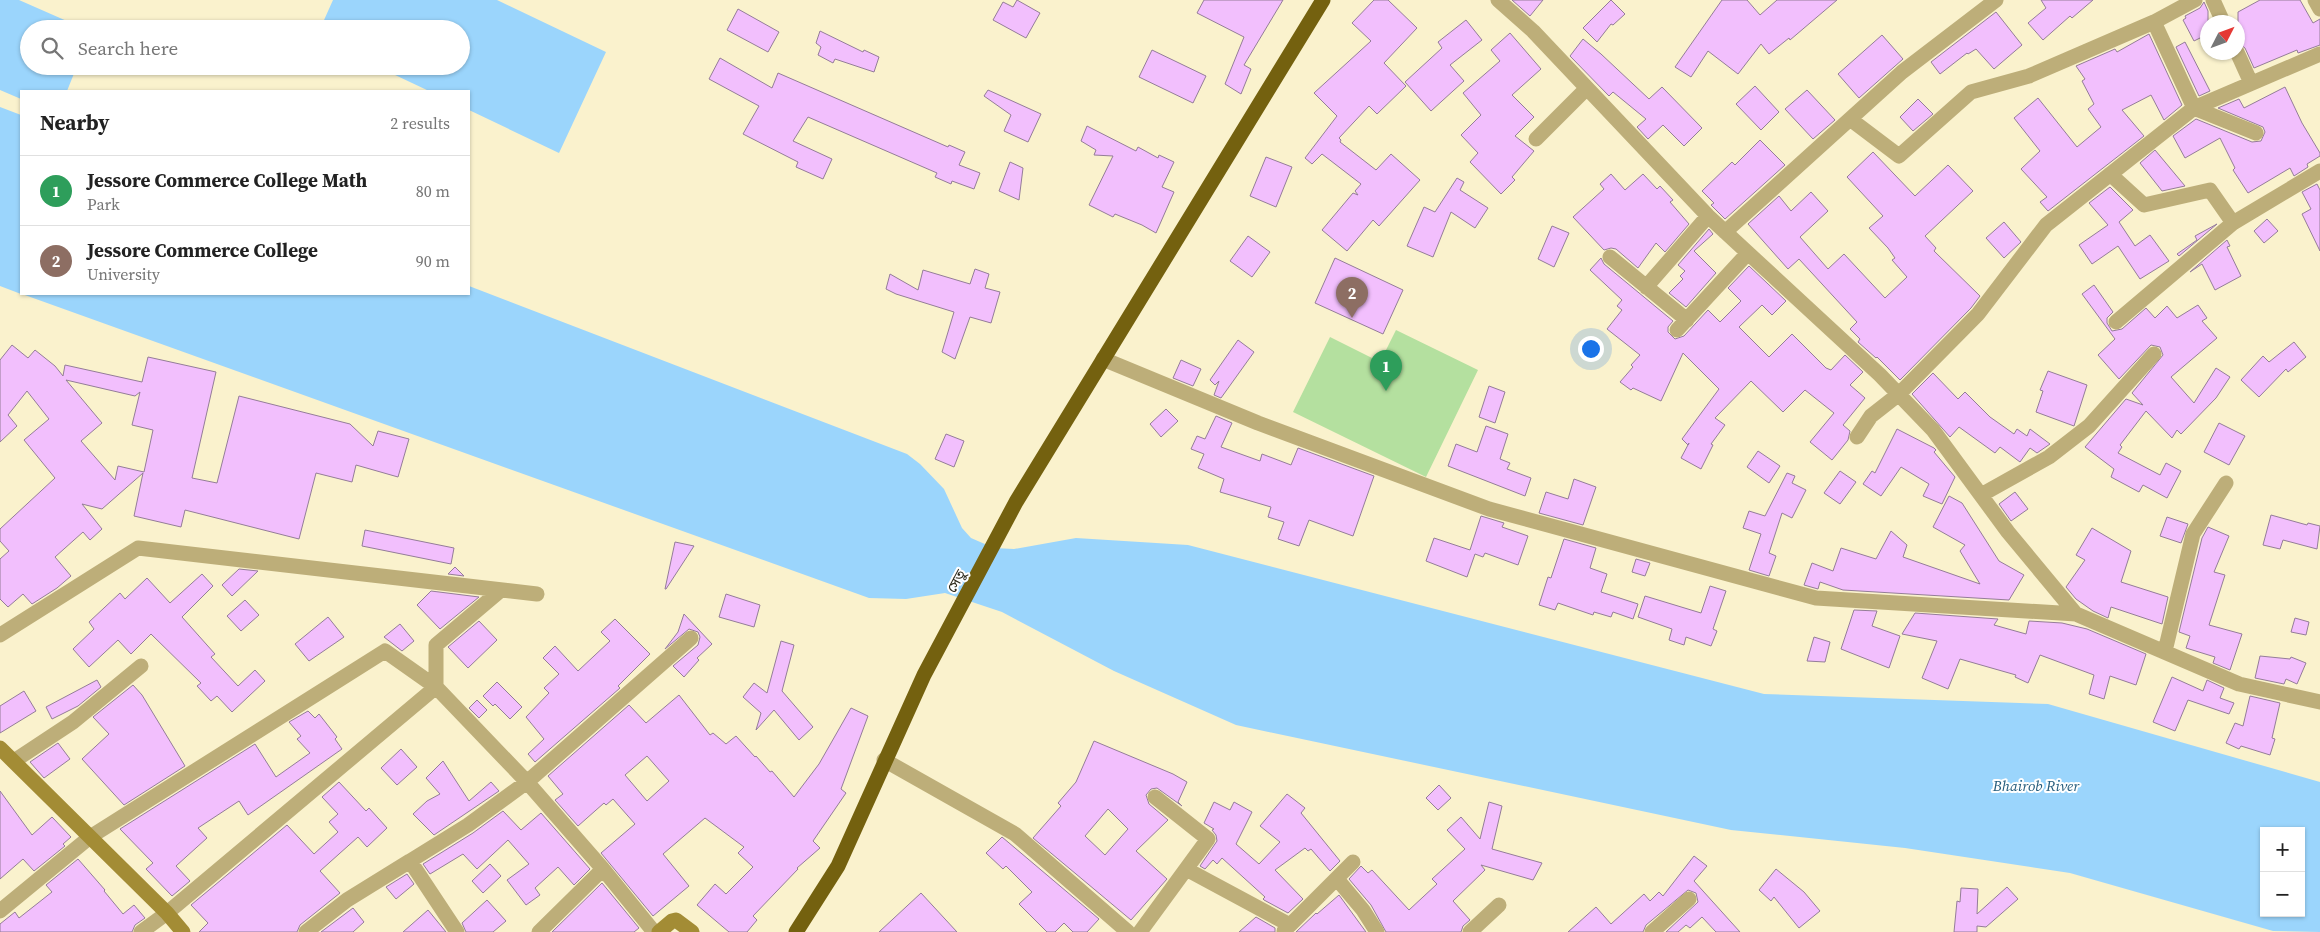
<!DOCTYPE html>
<html lang="en">
<head>
<meta charset="utf-8">
<style>
	:root { --surface:#fff; --page:#f6f6f6; --text:#222; --muted:#767676; --line:#e0e0e0; --accent:#2648b7 }
	body { margin:0; font-family:"Source Serif 4","Noto Sans Bengali",serif; background:var(--page); color:var(--text) }
	.controls { position:absolute; right:15px; bottom:15px; display:grid; overflow:hidden; border-radius:0px; box-shadow:0 1px 4px #0004 }
	.controls button { width:45px; height:45px; display:grid; place-items:center; padding:0; border:0; border-bottom:1px solid var(--line); background:var(--surface); color:var(--text); font:25px sans-serif }
	.compass { position:absolute; left:2200px; top:15px; width:45px; height:45px; border-radius:50%; background:var(--surface); box-shadow:0 1px 4px #0004; rotate:48deg }
	.you { position:absolute; left:1590px; top:348px; width:18px; height:18px; margin:-12px; border:4px solid #fff; border-radius:50%; background:#1a73e8; box-shadow:0 0 0 8px #1a73e833 }
	.badge { display:grid; place-items:center; width:32px; height:32px; border-radius:50%; background:var(--accent); color:#fff; font-size:16px; font-weight:700 }
	.pin { position:absolute; translate:-50% -41px; filter:drop-shadow(0 1px 2px #0008) }
	.pin::after { content:''; position:absolute; top:26px; width:18px; height:15px; background:inherit; clip-path:polygon(0 0,100% 0,50% 100%) }
	.list { margin:0; padding:0; list-style:none }
	h2 { display:flex; justify-content:space-between; align-items:center; height:65px; margin:0; padding:0 20px; font-size:21px }
	h2 small { font-size:16px; font-weight:400; color:var(--muted) }
	.list li { display:grid; grid-template-columns:32px 1fr auto; gap:15px; align-items:center; box-sizing:border-box; height:70px; padding:0 20px; border-top:1px solid var(--line) }
	.list b { display:block; font-size:19px; white-space:nowrap }
	.list p { margin:0; font-size:16px; white-space:nowrap; color:var(--muted) }
	.list em { font-size:16px; font-style:normal; color:var(--muted) }
	.icon { flex:none; width:28px; height:28px; fill:none; stroke:currentColor; stroke-width:2; stroke-linecap:round; stroke-linejoin:round }
	.map { position:relative; flex:none; width:2320px; height:932px; overflow:hidden }
	.search { position:absolute; background:var(--surface); box-shadow:0 1px 4px #0004; left:20px; top:20px; width:450px; height:55px; display:flex; align-items:center; gap:12px; box-sizing:border-box; padding:0 18px; border-radius:28px; color:var(--muted); font-size:19px }
	.panel { position:absolute; background:var(--surface); box-shadow:0 1px 4px #0004; left:20px; top:90px; width:450px; height:205px; border-radius:0px }
	.map>svg:first-child { display:block }
</style>
</head>
<body>
<div class="map">
<svg width="2320" height="932" viewBox="0 0 2320 932">
	<rect width="100%" height="100%" fill="#faf2cd"/>
	<path fill="#b4e09f" d="M1396,330l82,40 -52,107 -133,-65 37,-75 50,25z"/>
	<path fill="#9bd5fc" fill-rule="evenodd" d="M0,0h19l66,29h-56v37h48l-10,25h-46v8l-21,-9z
		M333,0h164l109,52 -47,101 -90,-43v-19h-40l-53,-25h85v-37h-141z
		M0,107l21,8v179l-21,-8z
		M469,286l438,168 13,10 24,25 18,39 9,10 23,10 20,1 62,-11 112,7 576,149 284,10 272,78v150l-47,-1 -203,-58 -165,-25 -174,-18 -495,-105 -122,-54 -112,-59 -57,-19 -39,6 -37,-1 -847,-304h447zM2264,831h37v82h-37z"/>
	<path fill="#f2bffd" stroke="#947d98" fill-rule="evenodd" d="M1017,0l23,13 -14,25 -33,-18 10,-18 10,5z
		M1204,0h79l-39,65 7,4 -10,25 -16,-10 19,-47 -47,-24z
		M1374,0h14l29,28 -33,35 22,23 -29,28 -8,-8 -30,32 2,2 -1,2 36,28 15,-16 29,26 -41,46 -6,-6 -26,31 -25,-21 31,-37 5,2 -3,-4 6,-7 -39,-30 -10,10 -7,-6 32,-42 -23,-23 57,-52 -19,-18z
		M1512,0h31l-13,16z
		M1611,0l14,14 -12,11 -2,-1 -14,18 -14,-14z
		M1722,0h25l13,15 17,-15h60l-47,40 -1,-2 -20,16 -8,-10 -23,30 -30,-23 -17,26 -16,-10z
		M2041,0h52l-21,18 -2,-2 -27,24 -15,-17 18,-15z
		M2260,0h40l13,23 7,-4v26l-22,8 -1,-3 -43,18 -9,-20 -7,-5v-31z
		M2204,2l4,9v23l-14,7 -11,-21 3,-2 -1,-2 15,-8z
		M738,9l41,23 -11,20 -41,-22z
		M1996,12l26,33 -28,24 -18,-20 -8,5 -1,-1 -27,21 -9,-12z
		M1466,20l16,20 -32,25 14,16 -33,30 -26,-29 37,-34 -4,-6z
		M820,31l43,21 1,-2 15,7 -5,15 -39,-13 -2,4 -15,-8 3,-8 -5,-4z
		M1510,33l31,36 -29,26 22,22 -19,19 19,15 -22,26 3,3 -14,14 -31,-32 8,-9 -17,-18 20,-20 -18,-22 37,-32 -9,-11z
		M2149,34l33,71 -18,15 -13,-25 -29,15 22,26 -96,75 -8,-9 7,-5 -26,-28 19,-18 -26,-33 24,-20 39,49 24,-20 -13,-18 6,-5 -12,-23 3,-2 -9,-13 39,-17 2,3z
		M1882,35l21,24 -44,39 -21,-24z
		M1583,39l18,15 48,45 13,-12 40,41 -18,18 -21,-21 -15,14 -11,-12 9,-8 -33,-27 -4,4 -39,-40z
		M2185,42l25,49 -11,5 -23,-49z
		M1152,50l54,26 -13,27 -54,-26z
		M720,58l52,30 6,-15 170,74 1,-2 16,7 -6,13 21,8 -6,16 -22,-8 -1,3 -16,-7 2,-4 -129,-56 -15,24 39,18 -9,20 -27,-12 2,-5 -55,-28 16,-28 -50,-27z
		M1755,86l24,26 -18,18 -25,-26z
		M2285,87l17,36 18,30v3l-13,8 1,3 -14,9 -4,-8 -42,25 -15,-23 2,-2 -15,-30 -35,20 -12,-22 23,-17 56,23 9,-1 4,-9 -2,-5 -45,-19 21,-9 5,9z
		M988,90l53,24 -13,28 -24,-11 7,-16 -27,-19z
		M1807,90l28,30 -22,19 -28,-30z
		M1918,99l15,15 -20,17 -13,-14z
		M1087,126l49,25 2,-4 20,11 1,-3 15,7 -12,25 12,5 -18,41 -14,-8 -27,-11 -2,3 -24,-12 24,-49 -19,-1 2,-5 -15,-9z
		M1760,140l25,25 -60,54 -14,-14 3,-2 -12,-12 30,-29 3,3z
		M2155,150l30,36 -23,5 -22,-28z
		M1873,152l42,44 33,-31 25,26 -48,45 11,12 -2,3 46,45 -9,12 -71,72 -23,-23 -1,1 -18,-16 2,-3 -10,-10 7,-7 -58,-63 -11,10 -40,-45 31,-28 12,15 20,-19 17,19 -28,26 28,32 16,-15 41,44 22,-21 -15,-17 3,-2 -7,-10 -19,-20 14,-12 -36,-39z
		M1266,157l26,10 -16,40 -26,-11z
		M1010,162l13,6 -4,32 -20,-9z
		M1611,174l14,16 18,-16 14,15 3,-3 13,14 -3,2 19,22 -24,28 -9,-9 -18,25 -22,-19 -5,-1 -7,2 -31,-33 31,-28 -4,-5z
		M1457,178l7,4 -4,8 28,18 -13,20 -24,-16 -18,45 -26,-11 17,-39 11,5z
		M2317,184l3,6v61l-18,-37 9,-5 -9,-17z
		M2110,187l23,23 -14,12 16,24 15,-11 19,26 -29,18 -22,-33 -26,18 -13,-19 29,-20 -19,-22z
		M2267,219l11,12 -14,12 -10,-12z
		M2004,222l17,20 -17,16 -18,-20z
		M2217,224l-38,32 -2,-2 20,-14 -2,-4z
		M1552,226l17,7 -15,34 -16,-8z
		M1709,229l4,5 -19,17 22,22 -30,34 -17,-14 14,-14 -3,-3 5,-5 -7,-6z
		M1248,236l22,16 -18,25 -22,-16z
		M2227,240l3,6 -3,1 14,29 -26,14 -13,-26 -12,8z
		M1335,258l68,32 -20,44 -68,-31z
		M1601,258l3,6 69,57 -5,6v5l7,7 9,-3 24,-26 12,12 21,-21 -13,-13 21,-22 37,35 -14,14 -10,-10 -23,22 30,30 23,-23 34,34 5,2 14,-15 18,17 -13,13 15,13 -22,27 7,6 -2,9 -16,20 -22,-18 24,-29 -29,-23 -22,22 -32,-31 -36,37 10,7 -14,19 2,1 -12,24 -20,-11 8,-15 -1,2 -6,-6 37,-50 -36,-36 -22,48 -28,-13 -2,2 -11,-8 13,-15 -2,-2 9,-10 -33,-26 15,-19 -5,-4 5,-6 -32,-30z
		M975,269l14,5 -4,14 15,4 -9,31 -21,-6 -15,42 -13,-7 12,-40 -58,-18 -10,-5 4,-15 28,16 5,-20 47,14z
		M2094,285l19,27 -6,6v5l5,8 10,-2 24,-21 9,10 12,-12 10,12 21,-13 9,13 -5,3 15,17 -46,39 23,26 22,-35 14,9 -14,21 -35,36 -4,-4 -5,8 -26,-27 -26,34 2,2 -4,6 42,22 6,-12 15,8 -14,27 -24,-13 -4,7 -28,-15 3,-8 -29,-22 41,-48 17,6 -11,-12 31,-38 -3,-8 -9,-2 -32,34 -21,-24 17,-16 -33,-45z
		M1238,340l16,12 -33,46 -7,-3 5,-14 -4,4 -5,-5z
		M2294,342l12,15 -18,15 -2,-3 -27,28 -18,-17 22,-24 6,6z
		M12,345l16,13 7,-8 20,16 8,10 2,-11 77,17 6,-25 68,15 -24,106 25,5 22,-87 111,28 23,22 5,-15 31,8 -11,38 -42,-12 -4,17 -36,-9 -17,66 -114,-29 -4,17 -47,-11 9,-43 -41,36 -20,-5 20,25 -12,11 -7,-8 -28,25 16,19 -14,12 -25,16 -9,-10 -15,13 -8,-8v-40l9,-8 -9,-10v-12l55,-51 -31,-38 25,-21 -22,-28 -19,24 9,11 -17,16v-82zM66,380l69,16 5,-4 -8,33 21,5 -9,42 -26,-6 -3,14 -34,-39 21,-18z
		M1181,360l20,9 -8,17 -20,-8z
		M2048,371l39,14 -13,41 -38,-14 7,-21 -3,-1z
		M1933,373l25,26 7,-7 25,25 24,17 3,-5 10,7 3,-7 20,15 -13,9 -7,-5 -10,14 -20,-15 -5,6 -36,-26 -9,10 -38,-43z
		M1489,386l16,6 -10,31 -16,-6z
		M1166,409l12,12 -17,16 -11,-13z
		M1216,416l16,7 -11,24 39,14 2,-7 29,11 7,-17 76,28 -21,60 -44,-16 -10,26 -21,-7 6,-17 -16,-5 3,-10 -51,-15 4,-13 -26,-11 6,-14 -13,-5 6,-13 8,3z
		M2219,423l26,13 -16,29 -25,-13z
		M1486,426l22,8 -8,25 10,4 -3,6 24,9 -6,18 -77,-30 8,-22 21,8z
		M1897,429l37,19 2,2 -2,2 21,25 -13,27 -19,-8 6,-12 -28,-17 -20,29 -18,-12 9,-13 3,2z
		M946,434l18,7 -10,26 -19,-8z
		M1758,451l22,15 -11,17 -22,-16z
		M1840,471l16,11 -16,22 -16,-11z
		M1787,473l8,3 -3,7 14,7 -14,28 -10,-5 -13,40 7,3 -7,20 -20,-6 12,-36 -18,-6 6,-17 16,5z
		M1574,479l22,8 -13,38 -44,-12 7,-21 22,7z
		M2015,492l13,17 -17,12 -12,-17z
		M1949,496l13,7 37,58 25,14 -15,25 -166,-10 -23,-8 -2,7 -14,-4 8,-22 21,8 8,-23 35,11 15,-28 16,14 -4,12 77,27 -20,-33 5,-6 -32,-18z
		M2271,515l36,10 1,-2 12,3 -3,23 -34,-9 -3,9 -17,-4z
		M1481,516l23,7 -2,4 26,9 -10,29 -33,-12 -2,4 -8,-3 -8,23 -41,-16 8,-23 36,12z
		M2167,517l21,7 -7,19 -21,-7z
		M2208,527l21,9 -15,36 11,3 -16,50 33,9 -12,36 -17,-7 2,-6 -29,-9 4,-12 -11,-4 23,-94z
		M2092,528l39,23 -10,31 47,15 -6,27 -51,-17 -3,11 -15,-7 -17,-12 -10,-12 19,-27 -9,-5z
		M365,530l89,18 -3,16 -89,-18z
		M1564,539l32,9 -6,20 17,6 -6,18 37,12 -5,15 -20,-7 -2,5 -17,-5 -1,3 -35,-12 -3,7 -16,-5 9,-28 3,1z
		M675,542l19,4 -28,43h-1z
		M1636,559l14,4 -5,13 -13,-4z
		M455,567l9,9 -16,-2z
		M239,569l19,2 -26,25 -10,-11z
		M202,574l11,12 -31,31 33,37 -4,3 27,29 17,-16 10,11 -33,31 -15,-16 -6,5 -14,-15 4,-3 -50,-49 -20,20 -13,-14 -29,27 -16,-18 21,-20 -5,-7 31,-29 5,6 22,-21 23,25z
		M1710,586l16,5 -13,38 4,2 -6,15 -25,-9 -2,8 -15,-5 3,-11 -34,-12 7,-21 56,17z
		M431,591l48,6 -39,32 -23,-24z
		M726,594l34,11 -6,22 -35,-10z
		M245,600l14,15 -18,16 -14,-15z
		M1854,610l23,1 -5,15 28,10 -11,32 -48,-19z
		M1915,613l83,6 -4,6 32,9 3,-13 33,2 25,6 59,25 -10,31 -26,-9 -6,23 -15,-5 5,-19 -54,-20 -12,28 -13,-6 1,-2 -56,-16 -12,30 -26,-11 15,-37 -35,-7z
		M684,614l28,30 -15,14 2,2 -15,17 -11,-11 25,-21 2,-8 -2,-5 -9,-3 -24,20 13,-17z
		M328,617l16,20 -35,24 -14,-17z
		M2295,618l14,4 -3,13 -15,-3z
		M615,619l35,35 -32,32 2,2 -85,74 -7,-8 16,-15 -18,-22 23,-24 -5,-5 15,-14 -16,-16 12,-12 23,25 32,-30 -9,-9z
		M479,621l18,19 -29,28 -20,-21z
		M400,624l14,17 -12,10 -18,-14z
		M1814,637l16,5 -5,20 -18,-1z
		M781,641l13,4 -12,46 31,36 -14,13 -25,-30 -18,20 5,-17 -18,-16 11,-14 13,10z
		M2260,656l30,3 1,-2 15,6 -9,21 -11,-5 -2,5 -29,-6z
		M2172,677l31,14 4,-11 17,8 -4,10 14,5 -5,11 -41,-14 -13,31 -22,-9z
		M97,680l4,7 -23,19 -26,13 -6,-12z
		M497,682l25,25 -12,12 -15,-15 -2,2 -10,-10z
		M133,685l9,10 43,71 -61,39 -42,-46 27,-25 -16,-17z
		M24,691l12,20 -36,22v-27z
		M679,695l31,40 3,-2 13,11 10,-8 19,21 1,-1 14,16 2,-1 22,26 25,-33 32,-56 17,8 -27,73 5,4 -33,48 7,7 -23,20 1,1 -45,47 4,4 -10,12h-18l-32,-27 18,-21 11,10 27,-27 -15,-14 6,-6 -39,-29 -42,36 26,32 -36,30 -52,-63 34,-29 -22,-25 -7,6 -2,-2 -26,23 -23,-26 8,-6 -15,-18 81,-71 17,18zM647,756l22,25 -22,20 -22,-26z
		M2250,696l30,7 -8,35 3,1 -5,16 -29,-9 -2,3 -13,-6 9,-20 8,3z
		M477,700l10,10 -8,8 -10,-10z
		M308,711l7,7 4,-4 18,23 -2,2 7,10 -94,66 -9,-14 -41,27 9,10 -31,28 14,15 -18,15 -26,-27 7,-6 -33,-34 135,-85 21,33 34,-24 -13,-14 4,-3 -12,-14z
		M1094,741l79,33 14,8 -9,20 4,4 -25,-18 -6,1 -5,6 3,9 19,16 -32,31 31,28 -36,41 -98,-82 28,-32 -3,-3 18,-21zM1108,809l20,20 -23,26 -20,-19z
		M58,743l12,16 -26,19 -14,-16z
		M401,749l16,18 -20,18 -16,-17z
		M443,761l26,40 22,-19 8,9 -65,44 -21,-21 14,-13 13,-7 -14,-16z
		M339,782l27,29 3,-3 18,20 -20,19 -9,-10 -38,34 20,22 -40,32 -3,7h-98l9,-9 -17,-18 96,-80 27,29 24,-22 -9,-10 9,-8 -16,-17z
		M1439,785l12,13 -13,12 -12,-12z
		M0,791l32,44 20,-18 19,20 -8,7 2,2 -31,25 -11,-12 -23,20z
		M1287,794l18,14 -4,5 39,48 -10,10 -19,-22 -3,2 -3,-3 -30,22 28,29 -15,14 -24,-13 -1,-1 2,-2 -43,-39 -5,6 -4,-4 -8,9 -5,-3 17,-25 -1,-6 -4,-5 2,-1 -10,-6 10,-21 16,8 4,-8 18,10 -16,32 23,20 21,-22 -20,-16z
		M1489,802l13,4 -10,43 50,14 -9,17 -52,-15 4,5 -32,31 17,19 -7,6 -2,6h-75l-15,-27 -22,-26 12,-13 7,7 4,-3 37,40 28,-26 -5,-5 33,-30 -18,-19 14,-13 19,22z
		M503,811l18,19 20,-17 49,56 -16,16 -16,-18 -23,21 5,7 -14,10 -19,-25 22,-16 -21,-24 -31,29 -14,-15 -33,20 -7,-10 50,-31z
		M1002,837l97,82 -12,13h-14l-9,-9 -9,9h-8l-28,-28 13,-12 -26,-26 -3,3 -17,-16z
		M1694,856l13,10 -13,15 46,51h-24l-14,-15 -12,11 -4,-3 -8,7h-12l32,-30 -2,-9 -8,-3 -42,35 -3,7h-75l28,-25 15,17 33,-30 6,7 9,-9 4,4z
		M78,859l27,31 -1,1 19,23 11,-9 11,13 -10,7 -3,7h-132v-8l15,-12 4,6 33,-26 -6,-7z
		M490,864l11,12 -18,17 -11,-12z
		M1776,869l28,23 16,19 -21,17 -25,-31 -3,4 -12,-11z
		M407,874l7,10 -18,15 -10,-12z
		M602,883l37,45 -5,4h-82z
		M2007,887l11,12 -32,28 -9,-1v6h-23l3,-31 3,1 1,-14 17,1 -1,25z
		M921,893l36,39h-78z
		M1339,895l27,37h-70l20,-19 1,1z
		M487,900l19,21 -13,11h-27l-4,-9z
		M353,908l11,14 -11,10h-32z
		M428,910l18,22h-43z
		M1256,917l19,11v4h-36z"/>
	<g fill="none" stroke-linecap="round" stroke-linejoin="round">
		<path stroke="#bdae79" stroke-width="15" d="M1498,0l35,31 175,185 172,159 53,55 75,102 68,82 163,70 81,18
			M2213,0l10,22
			M2315,0l5,9
			M2154,22l40,86 62,25
			M2237,52l14,31
			M1850,119l49,37 72,-64 58,-16 125,-54 41,-22
			M1536,139l51,-51
			M2110,174l34,31 66,-15 23,33 87,-52
			M1725,232l177,-160 94,-72
			M1610,257l77,63
			M1646,287l62,-71
			M2116,322l117,-99
			M1677,330l71,-77
			M1103,359l155,64 231,86 327,89 260,16
			M1857,437l14,-21 28,-22 79,-80 68,-89 148,-117 126,-54
			M1981,495l68,-38 40,-31 65,-72
			M0,635l138,-87 399,46
			M2165,651l28,-117 33,-51
			M884,760l131,74 113,98
			M14,761l59,-39 68,-56
			M410,861l58,-36 59,-43 164,-144
			M1186,869l104,56
			M1337,879l26,31 14,22
			M0,911l90,-74 295,-186 51,36 91,95 76,87
			M1284,931l69,-69
			M141,932l26,-19 269,-226v-42l65,-55
			M306,932l41,-32 63,-39 47,71
			M539,932l64,-63 51,63
			M1140,932l68,-93 -53,-42
			M1470,932l29,-27
			M1652,932l37,-33"/>
		<path stroke="#a38c35" stroke-width="15" d="M0,748l167,165 16,19
			M659,932l13,-11 4,-1 16,12"/>
		<path stroke="#74610f" stroke-width="15" d="M796,932l42,-66 86,-191 92,-173 307,-502"/>
	</g>
	<g text-anchor="middle" dominant-baseline="central" stroke-width="4" stroke-linejoin="round" paint-order="stroke">
		<g font-size="14" fill="#2c291b" stroke="#fff">
			<text transform="translate(956 581) rotate(-62)">সেতু</text>
		</g>
		<g font-size="15" font-style="italic" fill="#255c7c" stroke="#fff">
			<text x="2036" y="785">Bhairob River</text>
		</g>
	</g>
</svg>
<div class="controls">
<button>+</button>
<button>−</button>
</div>
<svg class="compass" viewBox="-18 -18 36 36"><path d="M0-13l5 13h-10z" fill="#e53935"/><path d="M0 13l5-13h-10z" fill="#767676"/></svg>
<div class="you"></div>
<div class="pin badge" style="left:1386px;top:391px;background:#2e9e5b">1</div>
<div class="pin badge" style="left:1352px;top:318px;background:#8d6e63">2</div>
<div class="search"><svg class="icon" aria-label="search" viewBox="0 0 24 24"><circle cx="10" cy="10" r="6"/><path d="M15 15l6 6"/></svg>Search here</div>
<section class="panel">
<h2>Nearby<small>2 results</small></h2>
<ul class="list">
<li><span class="badge" style="background:#2e9e5b">1</span><div><b>Jessore Commerce College Math</b><p>Park</p></div><em>80 m</em></li>
<li><span class="badge" style="background:#8d6e63">2</span><div><b>Jessore Commerce College</b><p>University</p></div><em>90 m</em></li>
</ul>
</section>
</div>
</body>
</html>
